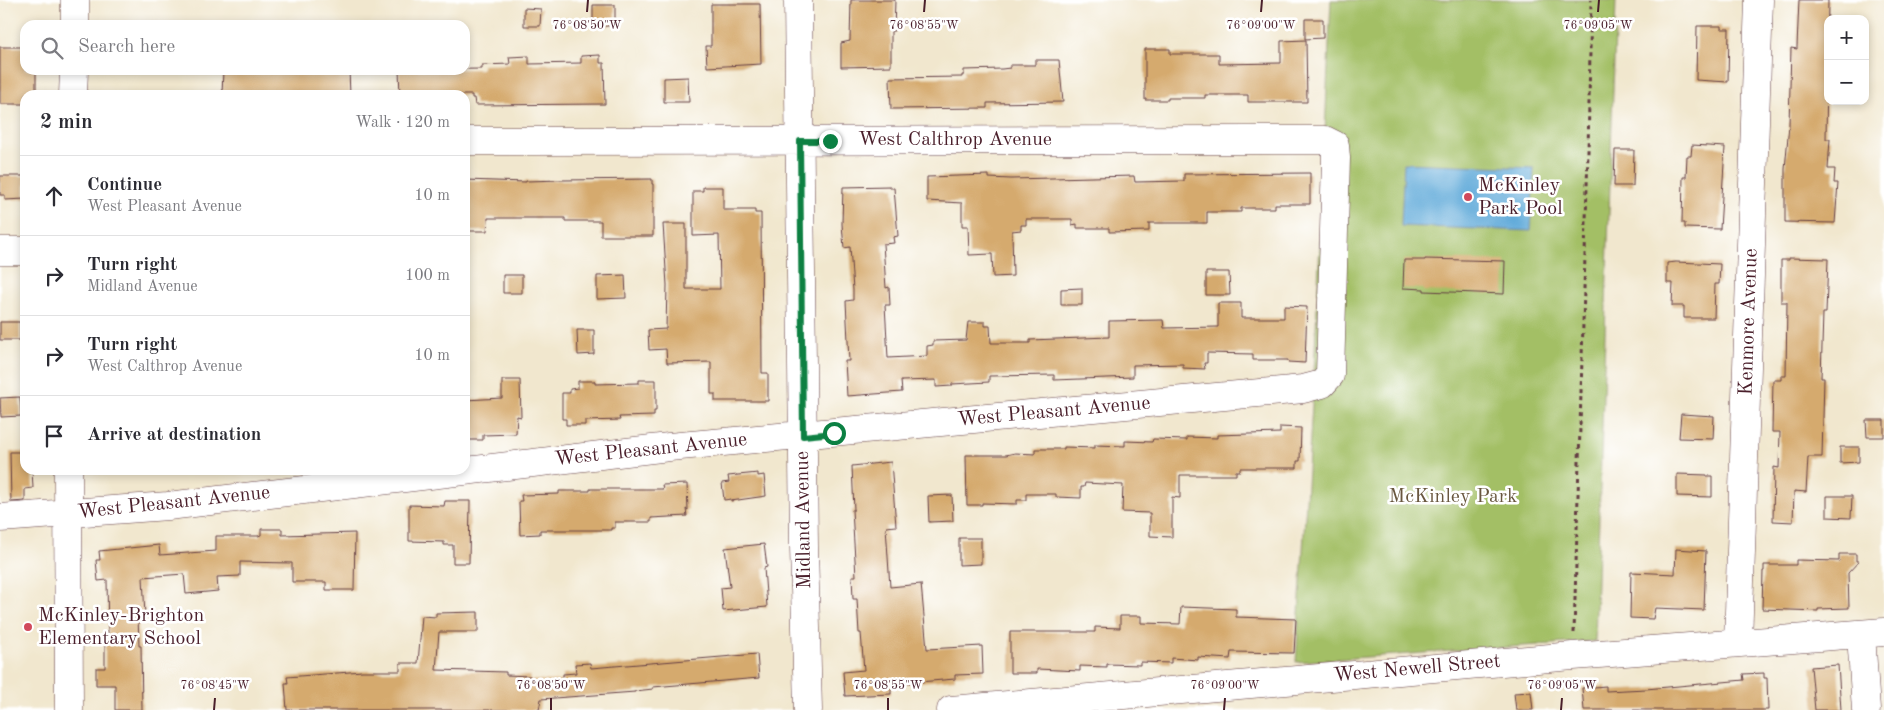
<!DOCTYPE html>
<html lang="en">
<head>
<meta charset="utf-8">
<style>
	:root { --surface:#fff; --page:#f2f2f3; --text:#2b2b33; --muted:#7c7c81; --line:#e1e1e2 }
	body { margin:0; font-family:"Old Standard TT",serif; background:var(--page); color:var(--text) }
	.controls { position:absolute; right:15px; top:15px; display:grid; overflow:hidden; border-radius:10px; box-shadow:0 2px 8px #0003 }
	.controls button { width:45px; height:45px; display:grid; place-items:center; padding:0; border:0; border-bottom:1px solid var(--line); background:var(--surface); color:var(--text); font:25px sans-serif }
	.stop { position:absolute; width:15px; height:15px; margin:-11px; border:4px solid #0b8043; border-radius:50%; background:#fff }
	.stop.end { background:#0b8043; border-color:#fff; box-shadow:0 1px 5px #0008 }
	.list { margin:0; padding:0; list-style:none }
	h2 { display:flex; justify-content:space-between; align-items:center; height:65px; margin:0; padding:0 20px; font-size:21px }
	h2 small { font-size:16px; font-weight:400; color:var(--muted) }
	.list li { display:grid; grid-template-columns:32px 1fr auto; gap:15px; align-items:center; box-sizing:border-box; height:80px; padding:0 20px; border-top:1px solid var(--line) }
	.list b { display:block; font-size:19px; white-space:nowrap }
	.list p { margin:0; font-size:16px; white-space:nowrap; color:var(--muted) }
	.list em { font-size:16px; font-style:normal; color:var(--muted) }
	.icon { flex:none; width:28px; height:28px; fill:none; stroke:currentColor; stroke-width:2; stroke-linecap:round; stroke-linejoin:round }
	.map { position:relative; flex:none; width:1884px; height:710px; overflow:hidden }
	.search { position:absolute; background:var(--surface); box-shadow:0 2px 8px #0003; left:20px; top:20px; width:450px; height:55px; display:flex; align-items:center; gap:12px; box-sizing:border-box; padding:0 18px; border-radius:15px; color:var(--muted); font-size:19px }
	.panel { position:absolute; background:var(--surface); box-shadow:0 2px 8px #0003; left:20px; top:90px; width:450px; height:385px; border-radius:15px }
	.map>svg:first-child { display:block }
</style>
</head>
<body>
<div class="map">
<svg width="1884" height="710" viewBox="0 0 1884 710">
	<rect width="100%" height="100%" fill="#fff"/>
	<filter id="ink" filterUnits="userSpaceOnUse"><feTurbulence type="fractalNoise" baseFrequency=".02" numOctaves="2"/><feDisplacementMap in="SourceGraphic" scale="10" xChannelSelector="R" yChannelSelector="G"/><feConvolveMatrix kernelMatrix="1 2 1 2 8 2 1 2 1" color-interpolation-filters="sRGB"/></filter>
	<filter id="wash" filterUnits="userSpaceOnUse"><feTurbulence type="fractalNoise" baseFrequency=".0096" numOctaves="4" result="noise"/><feDisplacementMap in="SourceGraphic" scale="20" xChannelSelector="R" yChannelSelector="G"/><feGaussianBlur stdDeviation="1.12" result="paint"/><feColorMatrix in="noise" values="0 0 0 0 0 0 0 0 0 0 0 0 0 0 0 0 0 1.4 0 .05"/><feComposite in="paint" operator="in"/></filter>
	<g filter="url(#wash)">
		<rect width="100%" height="100%" fill="#f1e7ce"/>
		<path fill="#a3bf65" stroke="#766f48" d="M1331,0h285l-21,641 -299,21 18,-289z"/>
		<path fill="#63acda" stroke="#566682" d="M1404,163l130,5 -3,63 -130,-5z"/>
		<g id="blocks">
			<path fill="#d5aa6e" d="M851,0h44l-1,31h-3v35l-50,1v-24l9,-2z
				M1799,0h29l-2,139h4l-2,30h7l-1,14h4l-3,40 -50,-1v-53l4,-44 2,-77 6,1v-2z
				M711,4h49l1,60 -54,3 -1,-21h5z
				M593,5h22v18h-4l-2,3h-10l-1,-3h-5z
				M524,8l17,1 -1,17h-16z
				M1305,19h18v19l-18,1z
				M1697,26h24v3h8l-1,53 -32,-2z
				M1306,40l1,62h-59v-7h-43v3h-37v2h-23v-51h25v5h49v10l62,-1v-22z
				M0,47h25v23h11v25h-11v9h-25z
				M600,55v8h4l1,41 -130,1 -1,-7h-2v-3h-72l-1,-25 83,-1v-4l28,-1 -1,-7 20,-1v8l52,-1v-7z
				M1035,60h24l4,42 -76,1v5l-96,1 -1,-31 72,-1v-2h2v-5l38,-1 8,-1v-3h25z
				M223,70h126l1,25h-128z
				M688,77l1,25h-25v-24z
				M1692,145l33,2 -5,82 -35,-1v-5h-3l1,-46h3l1,-21h4z
				M1615,150h19l-1,36h-19z
				M1310,173v31h-35v4h-34v4h-34v11h-58v8l-40,1v-4h-32v-4l-5,1v-6h-46v6h-5v5l-9,1 1,45 -20,1 -1,-23 -23,1 -1,-29h-6v-23l-35,-2v-24l62,-2v3l22,1 123,-3 1,6 49,-1v-7z
				M0,176h25v23l-20,1v-5h-5z
				M652,179v5h1v52h-52v-15h-36v-3h-77l-1,13h-22v-51l61,2v-1l36,-1z
				M890,186v2h4l4,48 -5,1 1,6 -11,1 3,44 3,-1 1,18h-5l3,53 39,-2v-10l6,-1v-4l33,-1 2,-18h17v4h5l1,17h39v-3l79,-3v-16l54,-1 1,8 54,-1v-24h23v15h43v-12l23,1 -2,56 -17,-1v-2h-35v-6l-46,-1v10h-3l1,6 -22,-1v-4l-50,1v12l-79,3v-5l-65,1v6l-37,2v2l-16,1v-7l-35,1 1,11 -55,4 -2,-35h4l-3,-60 7,-1v-10l-3,-43 -6,1 -2,-24 1,-37z
				M703,187h20v23h32v3h6l1,160h6v28h-53v-7h-4v-32l-44,1 -1,-14 -17,1 -1,-20 18,-1 1,-44 -4,-61h23v65h34l-1,-54 -26,1v-45h10z
				M1789,258l39,1 -2,54h-3l-2,65h3l-2,79h-14l-2,35 -12,-1 -1,31 -20,-1 1,-54 5,1 1,-36h-8l1,-52h8v-4h5l1,-74h-6v-42h8z
				M1425,259l80,2 -1,33 -80,-3v-2l-21,-1 1,-28h21z
				M1676,262l44,2 -1,20h-4l-1,34h-30v-12h-12l1,-23h-6v-20z
				M1206,272h23l1,23h-24z
				M503,275h19v18h-19z
				M625,275l1,23 -29,1v-23z
				M1082,288v17h-21v-16z
				M0,322h20v18h-20z
				M577,330h17v24l-16,1z
				M502,380h18l1,37 -4,-1 -1,18 -33,1v5h-18v-40l37,-2z
				M639,380h17v31h-2v5l-35,1 1,3 -35,1v4h-19v-6h-4v-26h8v-4l8,-1v-7h17v3l44,-1z
				M20,397l1,19 -20,1 -1,-19z
				M1681,414l33,2 -1,23 -34,-1z
				M1866,420h18v17h-17z
				M1280,427l21,1 -1,33h-3v7h-57v3h-4v4h-56v23l-8,-1v40l-22,-1v-23l-28,-1 1,-27 -38,-2 -1,4h-3v11l-25,-1v-3h-30v6h-9v4l-35,-1v2h-15l-1,-50h40l9,-2 20,1v-5h29v-2l31,1v-3l30,1v-5l27,1 1,-3 34,1v-3l30,1v-3l63,-2z
				M1840,447h19v15l-19,1z
				M10,452h15v18h7l1,18 -8,1v12l-14,1z
				M891,462l5,64 -10,1 4,60 31,-3 6,65 55,-3 1,28 -28,1v4l-60,5v3l-4,1v6l-46,2 -2,-24 21,-2 -3,-37h-2l-2,-34h-4l-1,-23h4l-4,-66h2l-2,-44z
				M758,473v3l6,-1 2,21 -35,5v-2l-7,1 -2,-17 7,-1 -1,-6z
				M1677,474l30,1v1h5v21l-35,-1z
				M687,484l1,26 -2,-1 1,7 -36,2v4h-36v6h-4v2h-71v4l-20,1 -1,-34h3l-1,-6 38,-1v-3h31v-2h73l-1,-4z
				M952,495l1,26 -24,1 -1,-26z
				M1827,496h25l-1,22 -24,-1z
				M445,501h25l-1,62h-16v-18h-9v-3l-35,-1v-36l35,1z
				M261,529h21v6l73,-2 -1,57h-28v-8h-34v-19l-52,-1v14l-23,1 1,14 -32,3 -2,-20 -41,3 2,39h-7l1,30h2l1,64h-27v-25h-19v-17h9v-32h3l-1,-56 -9,1 -2,-21h4l-1,-9 60,-6 1,10 56,-4v-15h42l3,-1z
				M959,538h22v26l-22,1z
				M764,544l3,23 -3,1 3,39 -44,4 -2,-23 9,-1 -5,-39z
				M1676,549l30,2 -2,59 -49,-2 -2,11 -23,-1 1,-46 44,2z
				M1839,554h17v7h3l-11,12 1,35 -31,1v2l-56,-2 1,-38h1v-6h32v-5l43,1z
				M1181,607l55,2v8l60,2 -2,34 -63,-1 -1,7 -32,-2v3l-27,-2v5l-31,-1v3l-33,-1v3l-27,-1v5l-43,-2v4h-27v-41h85v-5l25,1v-12h21v7l39,1z
				M478,612v20h-39l-3,38 70,2v3l24,1v4l33,1v-7l13,-1 -1,-9 15,-1 1,5 166,-14 2,24 -106,9v2l-18,2v1l-94,7 -2,11h-252l-2,-27h3l-1,-6 75,-6h38v-8h18l4,-47 14,1v-4z
				M1838,665l3,45h-26l-4,-43z
				M1764,673v5h3l1,32h-184l-2,-22 24,-2v5l40,-2 98,-9 -1,-6z
				M1531,692l2,18h-17l-2,-17z"/>
		</g>
	</g>
	<g filter="url(#ink)">
		<use href="#blocks" fill-opacity="0" stroke="#633d43" stroke-width="1"/>
		<g fill="none" stroke-linecap="round" stroke-linejoin="round">
			<g stroke="#633d43" stroke-width="29">
				<path id="minor" d="M798,0l6,546 4,164
					M75,25v-25
					M73,95l1,-25
					M0,251h25
					M68,470l1,240
					M0,518l168,-12 501,-59 634,-58 19,-5 8,-9 6,-217 -1,-13 -10,-5 -860,1
					M1861,634l5,76
					M1738,643l21,-643
					M951,710l622,-54 311,-24"/>
			</g>
			<path stroke="#633d43" stroke-width="3" stroke-dasharray="4 4" stroke-linecap="butt" d="M1574,633l14,-481 3,-152"/>
			<use href="#minor" stroke="#fff" stroke-width="28"/>
		</g>
	</g>
	<g fill="none" stroke-linecap="round" stroke-linejoin="round" filter="url(#ink)">
		<path stroke="#0b8043" stroke-width="6" d="M830,141h-30l3,295 31,-3"/>
	</g>
	<path fill="none" stroke="#4a1f2b" stroke-width="2" d="M587,12l1,-12M924,12l1,-12M1261,12l1,-12M1598,12l1,-12M214,710l1,-12M551,710v-12M888,710v-12M1224,710l1,-12M1561,710l1,-12"/>
	<g fill="#d1495b" stroke="#fff" stroke-width="2">
		<circle cx="1468" cy="197" r="5"/>
		<circle cx="28" cy="627" r="5"/>
	</g>
	<g text-anchor="middle" dominant-baseline="central" stroke-width="5" stroke-linejoin="round" paint-order="stroke">
		<g font-size="20" fill="#4a1f2b" stroke="#fff">
			<text x="955" y="140">West Calthrop Avenue</text>
			<text transform="translate(1749 322) rotate(-88)">Kenmore Avenue</text>
			<text transform="translate(1054 412) rotate(-5)">West Pleasant Avenue</text>
			<text transform="translate(651 450) rotate(-6)">West Pleasant Avenue</text>
			<text transform="translate(174 503) rotate(-6)">West Pleasant Avenue</text>
			<text transform="translate(804 520) rotate(-91)">Midland Avenue</text>
			<text transform="translate(1417 669) rotate(-5)">West Newell Street</text>
		</g>
		<g font-size="20" fill="#4a1f2b" stroke="#fff" text-anchor="start">
			<text x="1478" y="186">McKinley<tspan x="1478" dy="23">Park Pool</tspan></text>
			<text x="38" y="616">McKinley-Brighton<tspan x="38" dy="23">Elementary School</tspan></text>
		</g>
		<g font-size="20" fill="#69573f" stroke="#fff">
			<text x="1453" y="497">McKinley Park</text>
		</g>
	</g>
	<g font-size="12" text-anchor="middle" fill="#4a1f2b" stroke="#fff" stroke-width="5" stroke-linejoin="round" paint-order="stroke">
		<text x="587" y="29">76°08'50"W</text>
		<text x="924" y="29">76°08'55"W</text>
		<text x="1261" y="29">76°09'00"W</text>
		<text x="1598" y="29">76°09'05"W</text>
		<text x="215" y="689">76°08'45"W</text>
		<text x="551" y="689">76°08'50"W</text>
		<text x="888" y="689">76°08'55"W</text>
		<text x="1225" y="689">76°09'00"W</text>
		<text x="1562" y="689">76°09'05"W</text>
	</g>
</svg>
<div class="controls">
<button>+</button>
<button>−</button>
</div>
<div class="stop" style="left:834px;top:433px"></div>
<div class="stop end" style="left:830px;top:141px"></div>
<div class="search"><svg class="icon" aria-label="search" viewBox="0 0 24 24"><circle cx="10" cy="10" r="6"/><path d="M15 15l6 6"/></svg>Search here</div>
<section class="panel">
<h2>2 min<small>Walk · 120 m</small></h2>
<ul class="list">
<li><svg class="icon" aria-label="ahead" viewBox="0 0 24 24"><path d="M12 20V5M6 11l6-6 6 6"/></svg><div><b>Continue</b><p>West Pleasant Avenue</p></div><em>10 m</em></li>
<li><svg class="icon" aria-label="right" viewBox="0 0 24 24"><path d="M7 20v-9h11M14 6l5 5-5 5"/></svg><div><b>Turn right</b><p>Midland Avenue</p></div><em>100 m</em></li>
<li><svg class="icon" aria-label="right" viewBox="0 0 24 24"><path d="M7 20v-9h11M14 6l5 5-5 5"/></svg><div><b>Turn right</b><p>West Calthrop Avenue</p></div><em>10 m</em></li>
<li><svg class="icon" aria-label="arrive" viewBox="0 0 24 24"><path d="M6 21V4h12l-3 4 3 4H6"/></svg><div><b>Arrive at destination</b></div></li>
</ul>
</section>
</div>
</body>
</html>
